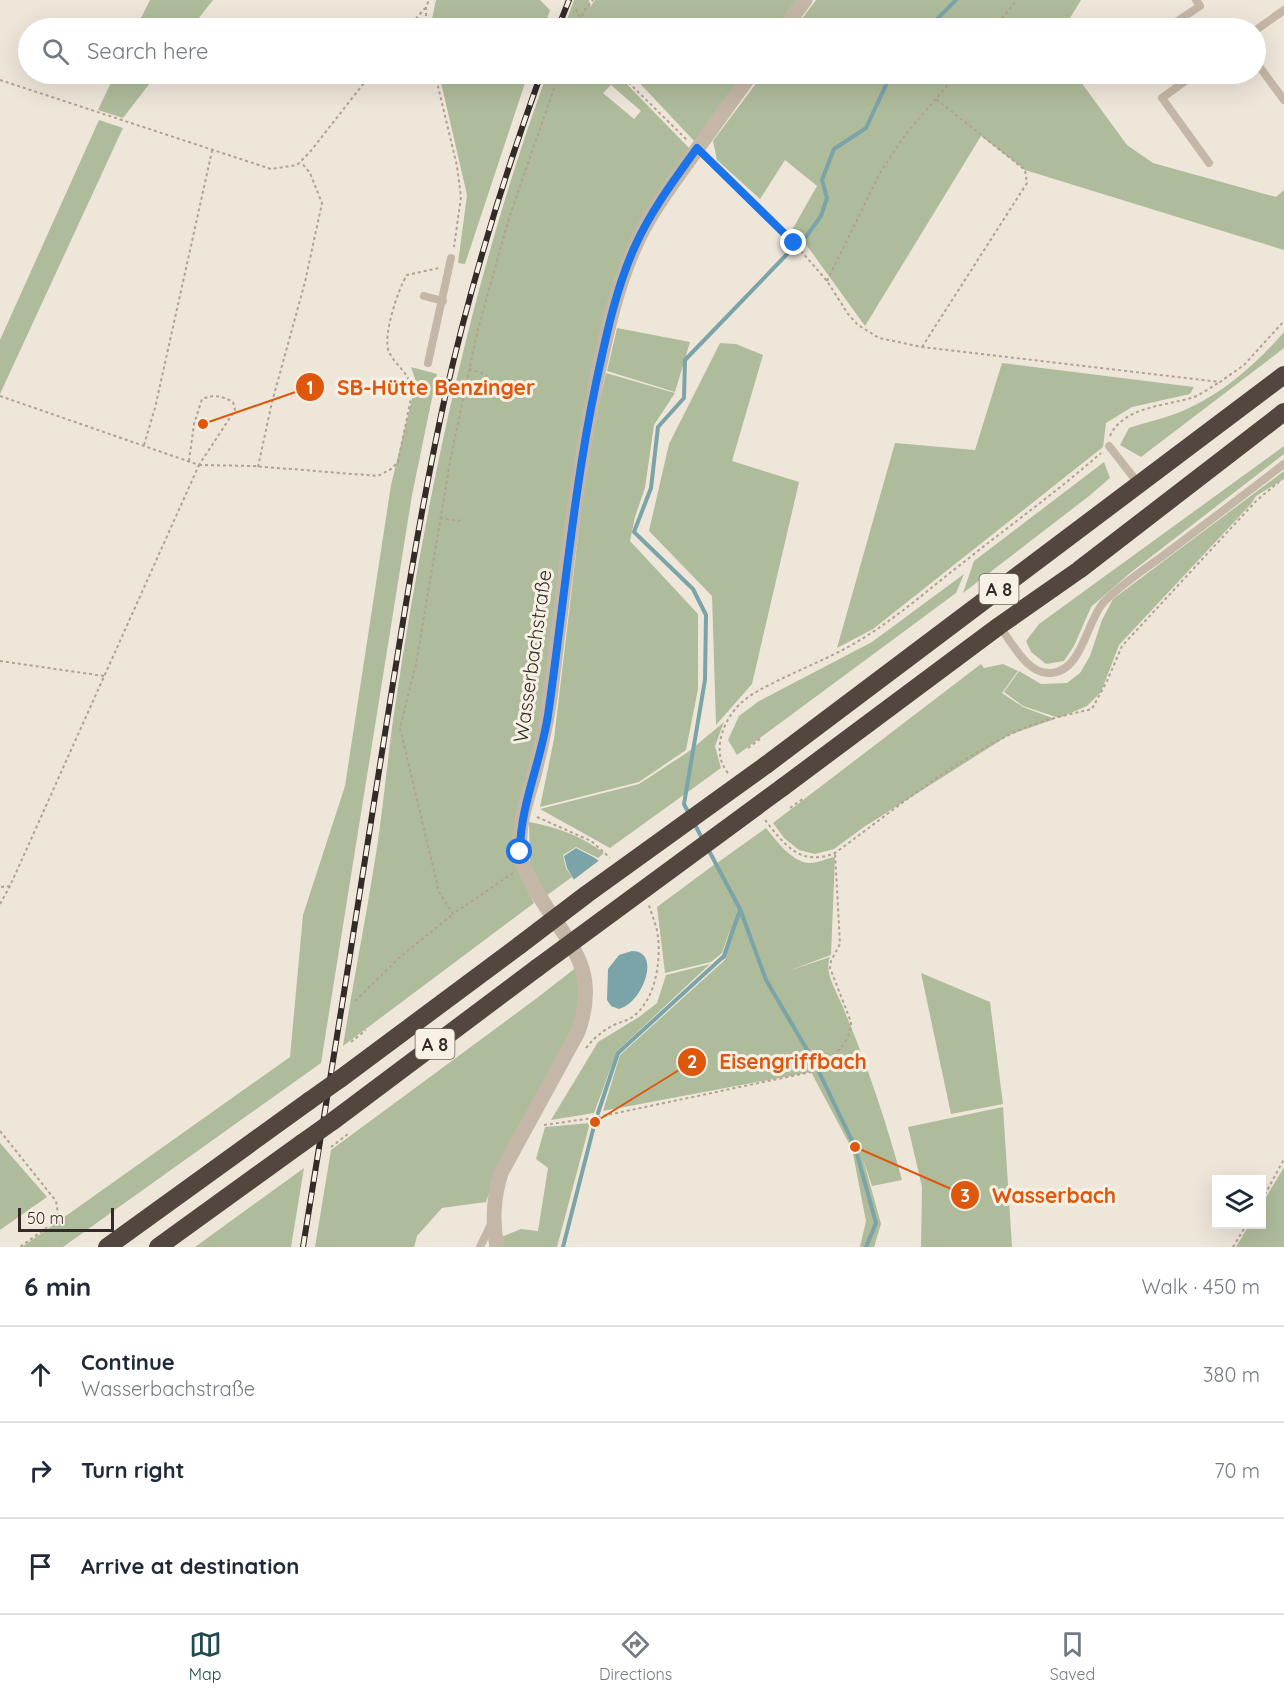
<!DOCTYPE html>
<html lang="en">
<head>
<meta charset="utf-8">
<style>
	:root { --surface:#fff; --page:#f6f6f7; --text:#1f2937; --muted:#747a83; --line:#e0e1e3; --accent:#204950 }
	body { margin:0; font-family:Quicksand,sans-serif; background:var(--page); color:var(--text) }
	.controls { position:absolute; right:18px; bottom:18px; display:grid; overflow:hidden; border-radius:0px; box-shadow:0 6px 24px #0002 }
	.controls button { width:54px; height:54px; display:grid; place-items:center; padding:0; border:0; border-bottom:2px solid var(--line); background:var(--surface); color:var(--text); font:30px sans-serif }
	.scale { position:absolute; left:18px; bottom:15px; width:96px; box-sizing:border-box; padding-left:6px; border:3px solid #322b27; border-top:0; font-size:16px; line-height:21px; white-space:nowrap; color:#322b27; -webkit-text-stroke:4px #f7f0e5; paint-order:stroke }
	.stop { position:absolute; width:18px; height:18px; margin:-14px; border:4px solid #1a73e8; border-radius:50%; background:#fff }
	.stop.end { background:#1a73e8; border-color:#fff; box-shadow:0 2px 6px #0008 }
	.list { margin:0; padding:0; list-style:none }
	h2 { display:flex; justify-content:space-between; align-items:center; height:78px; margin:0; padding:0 24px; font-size:26px }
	h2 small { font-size:20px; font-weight:400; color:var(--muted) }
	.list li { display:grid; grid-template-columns:39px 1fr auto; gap:18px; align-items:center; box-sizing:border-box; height:96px; padding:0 24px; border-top:2px solid var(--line) }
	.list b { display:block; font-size:22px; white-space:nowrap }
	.list p { margin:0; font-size:20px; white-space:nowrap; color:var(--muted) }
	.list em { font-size:20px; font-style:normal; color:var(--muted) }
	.icon { flex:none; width:33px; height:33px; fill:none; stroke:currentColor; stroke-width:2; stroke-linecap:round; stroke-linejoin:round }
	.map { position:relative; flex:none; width:1284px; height:1247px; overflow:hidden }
	.search { position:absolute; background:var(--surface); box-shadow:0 6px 24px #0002; left:18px; right:18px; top:18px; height:66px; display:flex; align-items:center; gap:15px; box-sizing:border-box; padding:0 21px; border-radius:33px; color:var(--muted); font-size:22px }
	.sheet { height:366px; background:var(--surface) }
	nav { display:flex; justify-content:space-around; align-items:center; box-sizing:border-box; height:84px; border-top:2px solid var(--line); background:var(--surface); font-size:16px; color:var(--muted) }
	nav a { display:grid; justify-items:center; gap:3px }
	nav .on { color:var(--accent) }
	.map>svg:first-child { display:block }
</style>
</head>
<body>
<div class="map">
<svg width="1284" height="1247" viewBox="0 0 1284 1247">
	<rect width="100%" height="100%" fill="#efe6da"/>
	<path fill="#afbc9b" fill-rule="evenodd" d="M150,0h63l-22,28h-55z
		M436,0h104l10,10 -6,18h-114z
		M574,0h15l1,7 5,-7h207l-22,28h-216z
		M816,0h265l-11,18 -2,10h-273z
		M115,74h42l-34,44 -25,-8z
		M439,74h89l-63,190 -7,-1 9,-68z
		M547,74h70l74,76 -74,129 -98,593 15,31 -191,143c10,-64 23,-128 33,-192 8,-51 12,-103 20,-154 32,-213 77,-424 151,-626zM611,85l30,26 -7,8 -31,-26z
		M631,74h116l-51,69z
		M763,74h312l52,71 26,18 123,34 8,-7v60l-259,-80 -44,-34 -116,190 -60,-83 -13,-13 25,-44 -32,-26 -25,39 -43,-39 -4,-19z
		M99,120l24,8 -123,266v-54z
		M617,328l73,14 -15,50 -68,-21z
		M1284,332v16l-143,109 -21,-12 9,-17c20,-7 43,-11 62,-21 36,-17 67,-45 93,-75z
		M720,343l16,1 27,11 -31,106 67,21 -47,202 -36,41 -4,-129 -63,-65 20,-87z
		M1002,363l192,24 -4,7 -58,13 -26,16 -3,24 -230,182 -36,19 58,-205 80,7z
		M411,367l26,7 -25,121 -91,568 -258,184h-41l268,-190 13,-142 42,-129 46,-301 25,-103z
		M606,373l69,20 -21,32 -9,63 -10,29 -5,24 68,73v75l-12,61 -47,32 -99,25 14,-68 34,-287z
		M1284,446v8l-154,119 -39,34 -17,39 -10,15 -18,3 -15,-12 -5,-11 13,-17z
		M1104,462l6,16 -21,18 -126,97 11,-32z
		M1284,471v8l-28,17 -5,8 -132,141 -18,47 -14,14 -28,12 -36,-12 -19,-14 15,-21 22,13 26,-1 13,-10 10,-17 12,-36 11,-21z
		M964,574l-8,19 -219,162 -9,-15 11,-24 20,-15 113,-59z
		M981,664l3,4 19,-4 15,7 -16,22 21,14 32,12 -46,16 -145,92 -30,22 -19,5 -16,-4 -15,-12 -11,-15z
		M724,722l-9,24 6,22 -111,80 -70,-39 99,-25 49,-32z
		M529,822c27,5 53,14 75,31l-6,5 -22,-11 -13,8 3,13 6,9 -26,19 -16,-29z
		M766,828c10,12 27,36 45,35 7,0 17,-5 24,-6l-4,98 -43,16 42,-14c-6,16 6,33 12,48 24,57 44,115 60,175l-30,6 -9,-27 18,65 -7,23h-14l6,-26 -14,-72 -41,-77 -208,39 17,-56 107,-97 -6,3 9,-31 -8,23 -11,9 -46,11 -8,-66 58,-43 25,45 -4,4 5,-3 -24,-47z
		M710,964l-93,87 -23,62 -43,7 47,-78 41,-25 18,-14 9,-28z
		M578,966l4,45 -83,154 -13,37 -44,6 -25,28 -3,11h-99l16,-97 206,-152z
		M921,973l69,29 13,102 -52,10z
		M1003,1107l9,140h-91l1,-60 -14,-60z
		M590,1123l-33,124h-53l-3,-10 20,-8 17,2 10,-63 -12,-9 9,-32z
		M0,1143l47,54 -47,33z
		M1284,1167v80h-48l13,-22 13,-1v-20z
		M304,1168l-13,79h-96z"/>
	<path fill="#7ba4a9" d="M576,848l19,10 14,11 -35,11 -7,-12 -3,-12z
		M632,951c30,0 11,52 -13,58l-8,-3 -4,-6 1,-31 11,-14z"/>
	<path fill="#efe6da" d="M601,859l10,8 7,11 -2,14 -16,9 -16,-7 -12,-13z"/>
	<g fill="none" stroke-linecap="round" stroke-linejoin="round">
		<path stroke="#7ba4a9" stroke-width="4" d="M928,28l28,-28
			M805,238l16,-22 6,-18 -5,-18 12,-31 32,-21 25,-54
			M689,814l-5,-10 21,-124 1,-65 -13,-26 -59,-57 17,-44 7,-61 26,-29 1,-38 106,-110
			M694,823l9,17
			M708,849l32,60 26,71 50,85
			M819,1072l36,75 21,76 -10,24
			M598,1113l20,-60 106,-97 16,-46
			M563,1247l32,-125"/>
		<path stroke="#b1a191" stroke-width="2" stroke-dasharray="3 3" stroke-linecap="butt" d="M576,9l9,19
			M408,28l17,-20
			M426,28v-21l3,-7
			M581,28l2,-16 10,-12
			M994,28l23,-28
			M435,74l22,92 4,31 -7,50
			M620,74l67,66
			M0,80l271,89 26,-4 13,-13 61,-78
			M707,158l87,85 33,38 21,33 10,11 21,13 43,9 298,35 24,-17 40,-44
			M827,281l53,-108 25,-38 52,-61
			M922,347l105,-164 -2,-13 -89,-71
			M469,369l18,6
			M0,396l199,69 -189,421 -10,1
			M1110,436c13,-29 54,-30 81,-38 10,-3 20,-11 29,-16
			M144,445l11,-37 57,-257
			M189,461l5,-37 8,-25c12,-5 20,-3 31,3l2,8 -36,55
			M199,465l54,1 125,10 13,-7 7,-7 14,-69c-1,-20 -15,-25 -23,-41 -7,-15 9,-63 18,-77l32,-7
			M258,467l14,-65 33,-120 17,-79 -12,-30 -9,-11
			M440,518l22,3
			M0,661l104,15
			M748,748l12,-9
			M728,773c-16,-19 -7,-48 9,-66 11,-12 26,-19 42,-27 29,-14 62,-27 89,-45 36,-23 67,-51 101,-77 44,-35 90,-68 132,-105
			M790,808l14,-10
			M537,817l54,24 19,17
			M765,820c20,25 35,47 70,33 59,-43 116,-91 182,-122 24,-11 50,-16 75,-22l15,-28 15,-35 135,-146 22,-18
			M513,873l-60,41 -14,-22 -39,-164 16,-64 35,-208 26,-123 32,-115 50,-144
			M0,904l10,-18
			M355,1001l45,-44 53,-43
			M351,1042l15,-12
			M586,1048c8,-10 16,-17 28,-23 6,-3 12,-4 17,-7 24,-16 30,-55 27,-81 -1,-11 -6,-21 -9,-32
			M544,1125l49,-7 218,-46c18,-13 40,-26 40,-50l-21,-54 1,-7 9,-17 -5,-91
			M0,1131l56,70 2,13 -9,12 -29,21
			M331,1147l17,-13
			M1262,1200l22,-41
			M1233,1247l14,-23"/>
		<path stroke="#c5b7a7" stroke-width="8" d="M1167,28l33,-22 -4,-6
			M1256,30l28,-20
			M1256,62l28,38
			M1195,74l-33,24 47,65
			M1091,80l10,-6
			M424,296l19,5
			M428,363l23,-105
			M1109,446l29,37
			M999,626c13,16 28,49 52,47 31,-2 35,-50 52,-70 16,-17 42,-34 61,-48 40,-30 80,-60 120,-91
			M480,1247l12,-25"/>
		<path stroke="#c5b7a7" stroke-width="15" d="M784,28l21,-28
			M497,1247c-5,-26 -4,-48 4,-74l77,-141c24,-68 -14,-91 -44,-145 -6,-12 -14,-23 -14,-38 -2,-24 6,-47 13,-70 7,-27 13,-53 17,-81 13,-105 25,-211 46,-316 10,-46 20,-95 40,-138 12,-27 29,-50 46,-74 23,-32 46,-64 69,-96"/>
		<path stroke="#53463f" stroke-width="18" d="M766,765l518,-390
			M783,787l216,-161 80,-56 205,-158
			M340,1079l180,-134
			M333,1121l204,-153
			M107,1247l202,-146
			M158,1247l144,-104"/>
		<g stroke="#322b27" stroke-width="6">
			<path id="rail" d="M558,28l11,-28
				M303,1247c26,-159 51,-317 76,-476 20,-125 39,-251 66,-374 25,-110 58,-218 96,-323"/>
		</g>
		<use href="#rail" stroke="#f7f0e5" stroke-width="4" stroke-dasharray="11" stroke-linecap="butt"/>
		<path stroke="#53463f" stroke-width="18" d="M520,945l67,-51 179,-129
			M537,968l246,-181
			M309,1101l31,-22
			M302,1143l31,-22"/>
	</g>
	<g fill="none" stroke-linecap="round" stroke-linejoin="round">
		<path stroke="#1a73e8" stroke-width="8" d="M520,852c0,-47 21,-90 28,-137 16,-111 25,-222 48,-332 10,-47 20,-96 40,-139 16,-35 39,-65 61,-96l97,95"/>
	</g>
	<g text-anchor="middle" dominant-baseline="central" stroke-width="6" stroke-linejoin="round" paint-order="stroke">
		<g fill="#f7f0e5" stroke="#6d6660" stroke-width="1.5">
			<rect x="979.5" y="574" width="39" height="30" rx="4.5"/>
			<rect x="415.5" y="1029" width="39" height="30" rx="4.5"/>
		</g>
		<g font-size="18" font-weight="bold" fill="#322b27">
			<text x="999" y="589">A 8</text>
			<text x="435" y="1044">A 8</text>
		</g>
		<g font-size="20" fill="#322b27" stroke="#f7f0e5">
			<text transform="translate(532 656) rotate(-82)">Wasserbachstraße</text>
		</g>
	</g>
	<path fill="none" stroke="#df570d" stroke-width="2" d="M203 424L310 387M595 1122L692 1062M855 1147L965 1195"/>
	<g fill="#df570d" stroke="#f7f0e5" stroke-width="2">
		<circle cx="203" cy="424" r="6"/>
		<circle cx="595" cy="1122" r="6"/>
		<circle cx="855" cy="1147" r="6"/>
		<circle cx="310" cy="387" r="15"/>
		<circle cx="692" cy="1062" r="15"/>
		<circle cx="965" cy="1195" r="15"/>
	</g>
	<g font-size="18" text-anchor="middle" font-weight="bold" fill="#fff">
		<text x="310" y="394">1</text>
		<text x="692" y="1068">2</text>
		<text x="965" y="1202">3</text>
	</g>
	<g font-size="21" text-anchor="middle" font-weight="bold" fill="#df570d" stroke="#f7f0e5" stroke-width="6" stroke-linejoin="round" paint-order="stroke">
		<text x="436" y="395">SB-Hütte Benzinger</text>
		<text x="793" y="1069">Eisengriffbach</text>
		<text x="1054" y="1203">Wasserbach</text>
	</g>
</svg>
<div class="controls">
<button><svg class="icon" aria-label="layers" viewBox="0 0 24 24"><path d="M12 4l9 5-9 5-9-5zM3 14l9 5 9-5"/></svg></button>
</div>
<div class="scale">50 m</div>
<div class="stop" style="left:520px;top:852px"></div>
<div class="stop end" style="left:794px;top:243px"></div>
<div class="search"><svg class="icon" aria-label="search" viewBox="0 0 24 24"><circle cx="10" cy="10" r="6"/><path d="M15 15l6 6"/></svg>Search here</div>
</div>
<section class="sheet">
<h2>6 min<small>Walk · 450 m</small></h2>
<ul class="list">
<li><svg class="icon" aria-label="ahead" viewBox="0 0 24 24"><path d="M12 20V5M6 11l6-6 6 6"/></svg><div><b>Continue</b><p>Wasserbachstraße</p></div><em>380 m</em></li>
<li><svg class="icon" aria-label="right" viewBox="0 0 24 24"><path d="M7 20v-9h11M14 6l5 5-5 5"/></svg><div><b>Turn right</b></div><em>70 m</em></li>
<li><svg class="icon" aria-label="arrive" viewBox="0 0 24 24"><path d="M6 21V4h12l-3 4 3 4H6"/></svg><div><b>Arrive at destination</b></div></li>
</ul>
</section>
<nav>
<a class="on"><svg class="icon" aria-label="map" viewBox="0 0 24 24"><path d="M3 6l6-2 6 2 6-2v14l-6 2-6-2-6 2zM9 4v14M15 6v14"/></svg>Map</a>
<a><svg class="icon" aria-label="directions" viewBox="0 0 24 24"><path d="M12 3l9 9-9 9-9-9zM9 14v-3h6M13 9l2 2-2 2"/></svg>Directions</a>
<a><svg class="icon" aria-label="saved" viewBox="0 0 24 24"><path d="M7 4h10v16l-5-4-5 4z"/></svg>Saved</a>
</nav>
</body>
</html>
